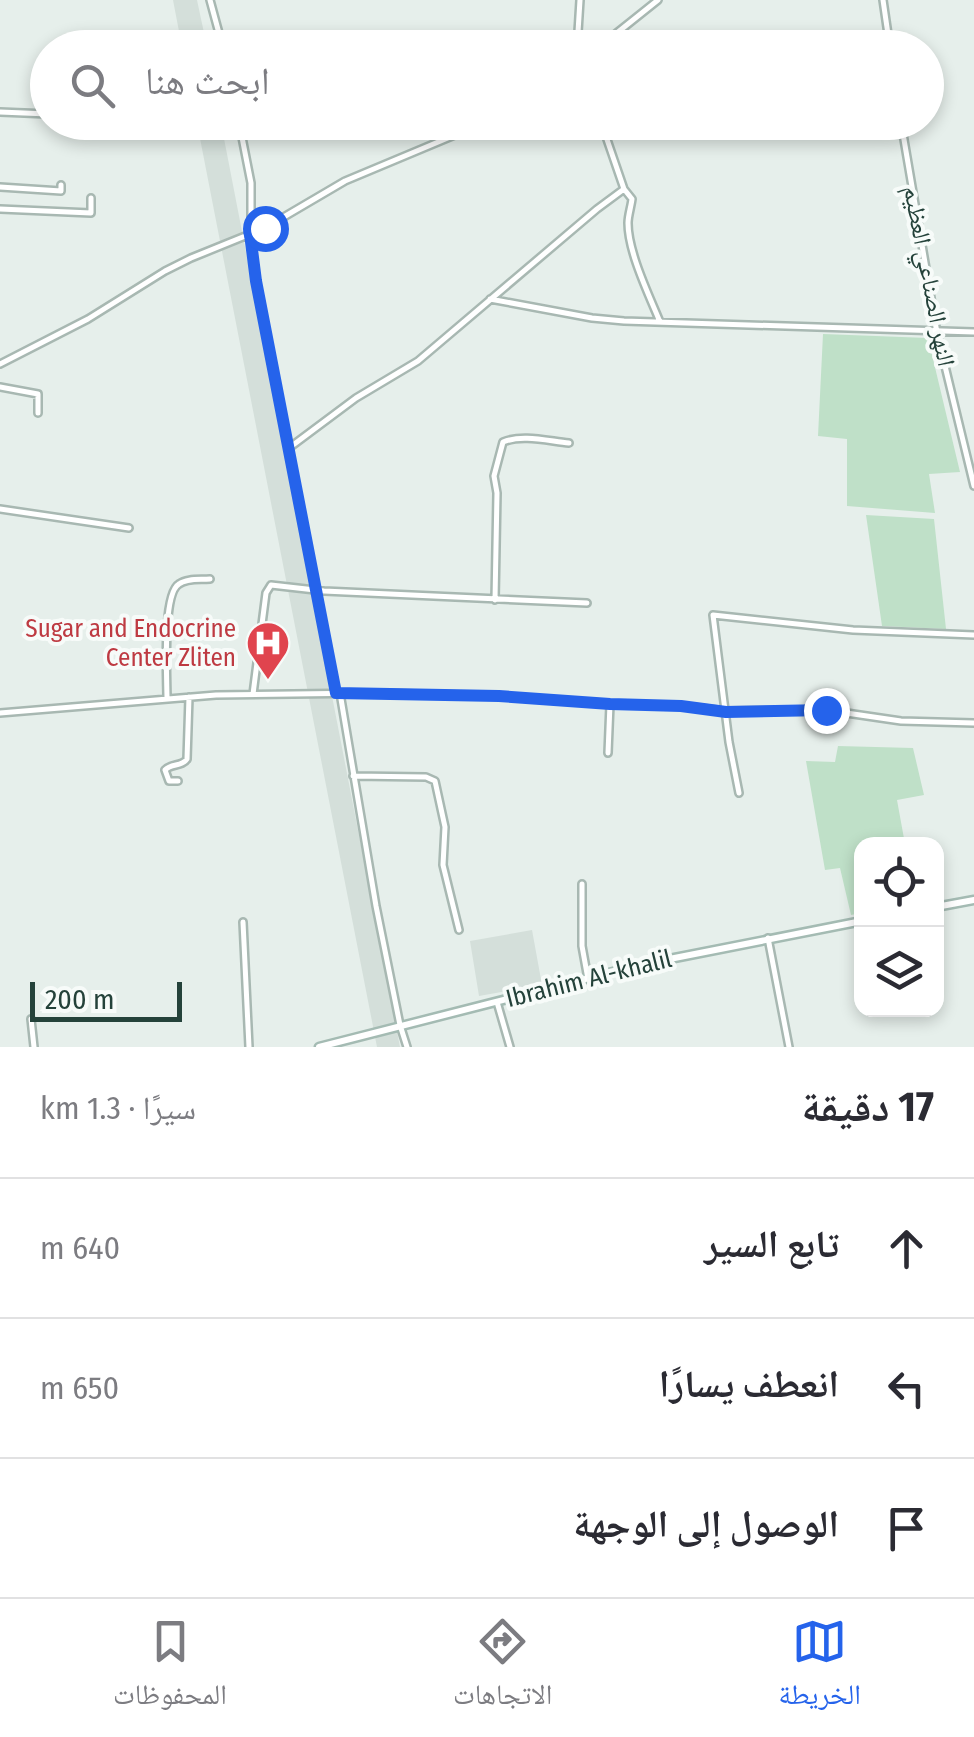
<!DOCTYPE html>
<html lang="ar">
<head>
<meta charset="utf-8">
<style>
	:root { --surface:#fff; --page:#f2f2f3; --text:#2b2b33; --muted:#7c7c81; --line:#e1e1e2; --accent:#2563eb }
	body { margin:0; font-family:"Fira Sans Condensed","Noto Naskh Arabic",sans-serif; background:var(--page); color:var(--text); direction:rtl }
	.controls { position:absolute; right:30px; bottom:30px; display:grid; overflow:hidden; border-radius:20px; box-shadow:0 5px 15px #0003 }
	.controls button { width:90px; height:90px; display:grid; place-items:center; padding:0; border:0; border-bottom:2px solid var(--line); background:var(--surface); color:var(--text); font:50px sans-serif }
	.scale { position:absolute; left:30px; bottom:25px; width:152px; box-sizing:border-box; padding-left:10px; border:5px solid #24423a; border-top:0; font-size:28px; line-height:35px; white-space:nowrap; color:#24423a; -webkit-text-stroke:8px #f7fbf9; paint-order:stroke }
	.stop { position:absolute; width:30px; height:30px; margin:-22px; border:8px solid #2563eb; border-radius:50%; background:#fff }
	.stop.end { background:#2563eb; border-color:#fff; box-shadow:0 2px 10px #0008 }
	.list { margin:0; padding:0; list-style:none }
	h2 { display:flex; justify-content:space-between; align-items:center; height:130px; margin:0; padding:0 40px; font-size:42px }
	h2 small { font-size:32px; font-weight:400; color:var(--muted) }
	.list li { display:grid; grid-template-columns:65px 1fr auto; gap:30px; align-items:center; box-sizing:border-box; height:140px; padding:0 40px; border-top:2px solid var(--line) }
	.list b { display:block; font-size:38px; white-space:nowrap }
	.list em { font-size:32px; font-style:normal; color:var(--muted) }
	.icon { flex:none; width:55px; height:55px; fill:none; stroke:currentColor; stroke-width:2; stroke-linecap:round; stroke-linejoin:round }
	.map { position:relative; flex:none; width:974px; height:1047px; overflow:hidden; direction:ltr }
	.search { position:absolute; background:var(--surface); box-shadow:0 5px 15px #0003; left:30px; right:30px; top:30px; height:110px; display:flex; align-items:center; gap:25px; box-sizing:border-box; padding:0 35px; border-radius:55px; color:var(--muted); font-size:38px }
	.sheet { height:550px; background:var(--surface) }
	nav { display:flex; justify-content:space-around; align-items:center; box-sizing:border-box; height:140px; border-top:2px solid var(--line); background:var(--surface); font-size:28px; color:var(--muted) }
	nav a { display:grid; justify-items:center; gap:5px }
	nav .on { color:var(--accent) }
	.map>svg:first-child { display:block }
</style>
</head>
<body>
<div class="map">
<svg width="974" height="1047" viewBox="0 0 974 1047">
	<rect width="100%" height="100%" fill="#e6efeb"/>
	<path fill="#d4dfda" d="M173,0h24l10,47h-25z
		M197,123h24l179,924h-23z
		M532,930l10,55 -63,11 -9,-55z"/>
	<path fill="#bfe0c8" d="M823,334l105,4 32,134 -31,2 6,39 -88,-7v-67l-29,-3z
		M866,515l68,4 12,110 -64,-3z
		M838,746l75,2 11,47 -27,5 8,44h-43l-1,69 -10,2 -11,-47 -15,2 -19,-109 29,1z"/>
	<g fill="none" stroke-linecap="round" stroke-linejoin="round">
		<g stroke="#a8b8b2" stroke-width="10">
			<path id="street" d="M210,0l13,48
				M883,0l7,48
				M577,48l3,-48
				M598,48l60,-48
				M0,112l48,2
				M239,122l12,61v57l5,41 80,412
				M601,122l23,67 8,10c-1,8 -4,17 -4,24 0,29 21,72 32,99
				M901,122l36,211 37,153
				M0,187l61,4v-6
				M0,209l91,4v-15
				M490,299l102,19 32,3 350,11
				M0,364l88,-45 77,-48 26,-13 74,-30 80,-47 141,-59
				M0,387l38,7v19
				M289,448l67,-50 62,-37 179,-152 27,-20
				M0,509l129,19
				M495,600l2,-107 -3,-17 9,-34c19,-8 45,-1 66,1
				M340,693l36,213 24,119 7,22
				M253,694l13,-101 5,-8 53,6 263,12
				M167,699c0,-20 -5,-105 12,-115 8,-6 21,-4 31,-5
				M0,713l216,-18 155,-2 128,3 111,8 71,2 45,5 100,-1 75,11 73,2
				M608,753l2,-49
				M353,776l73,1 9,4 10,46 -2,38 16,65
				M178,781h-9l-4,-11c6,-7 17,-3 22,-11l2,-62
				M739,793l-10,-51 -16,-127 140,15 121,5
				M582,884v62l6,33
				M243,922l6,125
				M768,938l21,109
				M497,1002l13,45
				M31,1019l3,28"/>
		</g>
		<g stroke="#a4bbb3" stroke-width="11">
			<path id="secondary" d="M936,907l38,-7
				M319,1047l325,-83 218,-43"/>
		</g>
		<use href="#street" stroke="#fff" stroke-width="5"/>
		<use href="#secondary" stroke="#fff" stroke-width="6"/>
	</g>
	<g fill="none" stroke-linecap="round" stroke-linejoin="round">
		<path stroke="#2563eb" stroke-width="12" d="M265,228l-15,6 6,47 80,412 163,3 111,8 71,2 45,6 100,-2"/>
	</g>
	<defs>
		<g id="hospital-pin" transform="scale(2.25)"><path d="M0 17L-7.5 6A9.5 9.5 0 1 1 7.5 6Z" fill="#e0444e" stroke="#f7fbf9"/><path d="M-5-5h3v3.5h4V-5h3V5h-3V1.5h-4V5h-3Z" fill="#fff"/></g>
	</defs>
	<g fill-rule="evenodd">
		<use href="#hospital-pin" x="268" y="643"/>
	</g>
	<g text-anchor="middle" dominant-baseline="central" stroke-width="8" stroke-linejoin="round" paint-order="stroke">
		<g font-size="25" fill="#24423a" stroke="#f7fbf9">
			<text transform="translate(929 276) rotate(79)">النهر الصناعي العظيم</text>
			<text transform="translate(589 979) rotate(-14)">Ibrahim Al-khalil</text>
		</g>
		<g font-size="25" fill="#be3a42" stroke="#f7fbf9" text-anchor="end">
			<text x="236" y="629">Sugar and Endocrine<tspan x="236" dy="29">Center Zliten</tspan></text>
		</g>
	</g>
</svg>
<div class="controls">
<button><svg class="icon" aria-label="locate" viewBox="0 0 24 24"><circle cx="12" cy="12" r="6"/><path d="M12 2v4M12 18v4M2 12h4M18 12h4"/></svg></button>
<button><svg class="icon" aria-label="layers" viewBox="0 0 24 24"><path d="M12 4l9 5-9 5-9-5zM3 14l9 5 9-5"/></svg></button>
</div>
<div class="scale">200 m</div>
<div class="stop" style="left:265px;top:228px"></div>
<div class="stop end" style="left:826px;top:710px"></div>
<div class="search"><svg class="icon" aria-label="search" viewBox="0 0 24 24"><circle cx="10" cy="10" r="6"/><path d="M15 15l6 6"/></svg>ابحث هنا</div>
</div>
<section class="sheet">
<h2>17 دقيقة<small>سيرًا · 1.3 km</small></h2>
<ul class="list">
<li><svg class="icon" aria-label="ahead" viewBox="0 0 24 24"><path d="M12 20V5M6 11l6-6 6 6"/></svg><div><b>تابع السير</b></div><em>640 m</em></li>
<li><svg class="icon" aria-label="left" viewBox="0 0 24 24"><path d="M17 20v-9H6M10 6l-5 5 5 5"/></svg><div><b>انعطف يسارًا</b></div><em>650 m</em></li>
<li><svg class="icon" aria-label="arrive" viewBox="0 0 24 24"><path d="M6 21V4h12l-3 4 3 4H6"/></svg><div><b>الوصول إلى الوجهة</b></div></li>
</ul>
</section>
<nav>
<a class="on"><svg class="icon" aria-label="map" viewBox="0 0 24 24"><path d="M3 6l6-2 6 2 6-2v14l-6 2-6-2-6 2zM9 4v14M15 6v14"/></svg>الخريطة</a>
<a><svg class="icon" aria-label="directions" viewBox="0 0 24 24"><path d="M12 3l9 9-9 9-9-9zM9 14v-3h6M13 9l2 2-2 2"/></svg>الاتجاهات</a>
<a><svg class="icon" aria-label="saved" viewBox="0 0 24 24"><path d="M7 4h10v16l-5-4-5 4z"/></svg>المحفوظات</a>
</nav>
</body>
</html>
